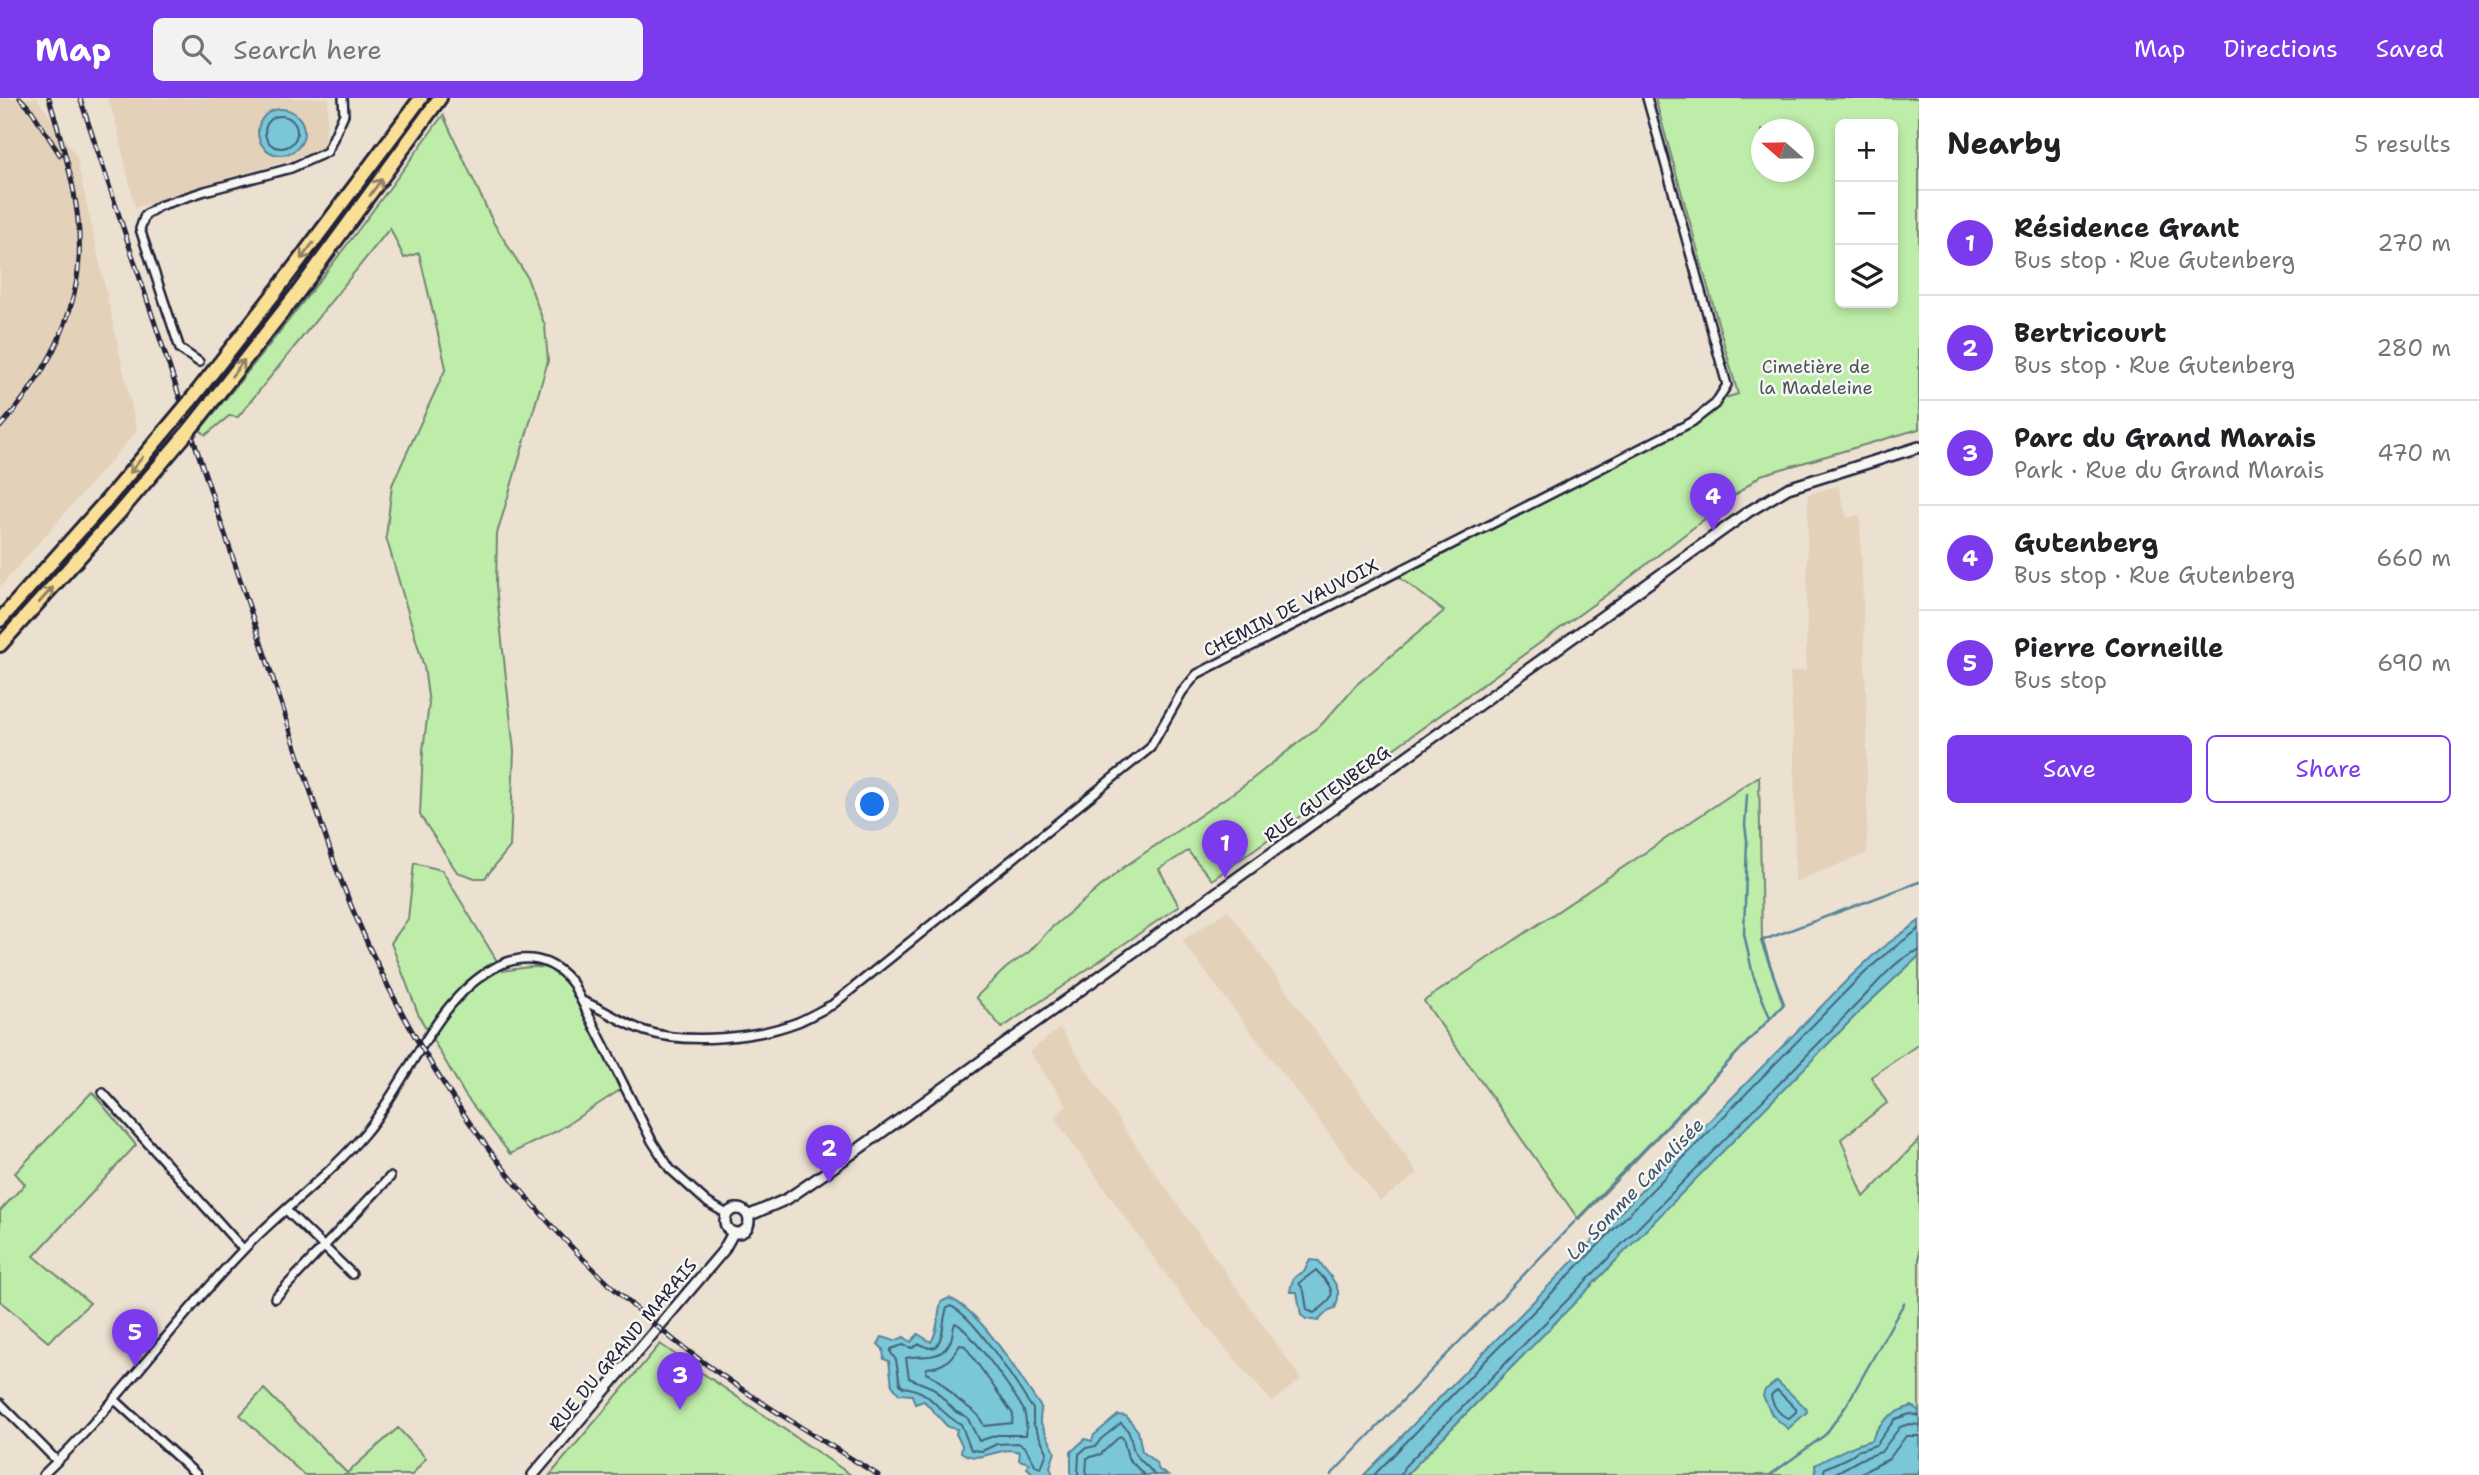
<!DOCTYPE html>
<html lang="en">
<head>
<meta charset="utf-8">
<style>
	:root { --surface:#fff; --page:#f2f2f2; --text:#202124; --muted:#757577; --line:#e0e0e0; --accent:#7c3aed }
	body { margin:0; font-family:"Shantell Sans",sans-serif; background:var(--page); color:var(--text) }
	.controls { position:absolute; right:21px; top:21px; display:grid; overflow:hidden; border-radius:10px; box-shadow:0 4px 10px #0003 }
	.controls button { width:63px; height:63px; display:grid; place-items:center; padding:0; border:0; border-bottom:2px solid var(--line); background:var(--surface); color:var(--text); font:35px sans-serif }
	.compass { position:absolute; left:1751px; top:21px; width:63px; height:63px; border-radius:50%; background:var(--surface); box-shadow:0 4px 10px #0003; rotate:290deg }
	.you { position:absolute; left:873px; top:707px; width:24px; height:24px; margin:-18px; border:5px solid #fff; border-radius:50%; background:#1a73e8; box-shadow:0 0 0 10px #1a73e833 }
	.badge { display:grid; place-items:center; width:46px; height:46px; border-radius:50%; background:var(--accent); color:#fff; font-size:23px; font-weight:700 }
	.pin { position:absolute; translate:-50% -58px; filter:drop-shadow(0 2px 4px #0008) }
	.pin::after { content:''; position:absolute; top:37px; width:24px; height:21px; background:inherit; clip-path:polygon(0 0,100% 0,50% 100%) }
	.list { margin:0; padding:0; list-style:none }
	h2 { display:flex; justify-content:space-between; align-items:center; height:91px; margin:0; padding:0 28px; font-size:30px }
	h2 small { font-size:23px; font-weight:400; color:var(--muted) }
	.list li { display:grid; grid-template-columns:46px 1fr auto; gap:21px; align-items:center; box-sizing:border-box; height:105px; padding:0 28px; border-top:2px solid var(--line) }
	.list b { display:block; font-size:26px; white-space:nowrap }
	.list p { margin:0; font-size:23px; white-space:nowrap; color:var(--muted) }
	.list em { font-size:23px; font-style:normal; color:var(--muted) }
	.actions { display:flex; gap:14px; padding:21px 28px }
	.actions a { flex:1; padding:16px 0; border:2px solid var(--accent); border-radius:10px; text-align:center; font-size:24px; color:var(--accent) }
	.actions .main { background:var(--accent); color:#fff }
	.icon { flex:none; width:38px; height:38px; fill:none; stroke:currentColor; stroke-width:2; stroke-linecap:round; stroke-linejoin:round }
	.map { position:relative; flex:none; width:1919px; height:1377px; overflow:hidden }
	header { display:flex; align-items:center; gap:42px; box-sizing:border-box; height:98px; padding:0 35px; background:var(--accent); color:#fff }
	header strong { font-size:33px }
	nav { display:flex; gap:38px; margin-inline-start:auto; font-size:24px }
	.search { width:490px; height:63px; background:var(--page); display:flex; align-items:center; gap:18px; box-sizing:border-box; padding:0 24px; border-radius:10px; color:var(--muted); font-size:26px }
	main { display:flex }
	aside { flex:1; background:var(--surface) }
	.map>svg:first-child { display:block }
</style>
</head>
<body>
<header>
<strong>Map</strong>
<div class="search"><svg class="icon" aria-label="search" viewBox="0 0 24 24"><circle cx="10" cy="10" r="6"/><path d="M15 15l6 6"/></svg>Search here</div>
<nav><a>Map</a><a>Directions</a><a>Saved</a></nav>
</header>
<main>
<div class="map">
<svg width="1919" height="1377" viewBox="0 0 1919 1377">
	<rect width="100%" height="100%" fill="#ece0d1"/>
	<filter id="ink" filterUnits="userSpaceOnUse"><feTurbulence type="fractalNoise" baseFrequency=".0143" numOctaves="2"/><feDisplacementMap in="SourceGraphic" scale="14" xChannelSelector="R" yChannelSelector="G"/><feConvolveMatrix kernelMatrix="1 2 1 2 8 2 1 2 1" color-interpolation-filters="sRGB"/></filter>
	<g filter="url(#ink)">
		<path fill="#e4d1ba" d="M0,0h37l39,58 61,275 -137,156z
			M107,0h222l-5,51 -189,59 -20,-90z
			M1838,388l9,32 13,-3 7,206v132l-72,29 -1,-130 -4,-80 16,-2 2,-176z
			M1228,812l190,263 -38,28 -198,-260z
			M1060,930l65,102 176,249 -29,23 -85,-98 -133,-186 13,-13 -38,-53z"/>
		<path fill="#beeca9" stroke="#708772" stroke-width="2" fill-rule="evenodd" d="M1655,0h264v331l-158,46 -145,113 -404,292 -24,-29 -29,18 20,37 -177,122 -26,-31 30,-29 23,-16 21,-23 74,-62 122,-83 77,-61 33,-38 88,-74 -45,-34 289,-150 34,-28 16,-5zM1840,26h53v179h-53zM1762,32h42v42h-42z
			M443,17l50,107 33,53 19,51 3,35 -51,173 -1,52 18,165 -4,96 -25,31h-10l-18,-6 -37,-57 3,-65 6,-46 -5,-37 -38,-130 6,-52 54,-117 -27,-115 -15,5 -14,-30 -152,189 -9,-1 -23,19 -6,-5c85,-102 165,-207 243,-315z
			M1759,678l3,162 21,67 -204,215 -155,-219z
			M414,765l28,7 61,101c18,-3 41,-9 57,4 18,14 49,91 60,115l-63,41 -47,23 -45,-59 -46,-79 -28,-73 17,-24z
			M1919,858v88l-48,33 16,26 -46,36 23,58 55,-57v335h-513l459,-469z
			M92,994l44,53 -102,111 56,47 -42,39 -48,-41v-90l25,-27 -10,-11z
			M660,1246l191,131h-301z
			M264,1291l83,84 51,-45 28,30 -14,17h-108l-64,-60z"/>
		<path fill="#7ac7d8" stroke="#578599" stroke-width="2" d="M258 34a23 23 0 1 1 46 0a23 23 0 1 1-46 0Z
			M1919,823v35l-54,50 -459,469h-42l485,-497 30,-28z
			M1310,1162l9,1c11,17 26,26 16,47l-6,2 -11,11 -12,-2 -5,-4 -4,-23h-7c2,-12 3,-16 14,-20z
			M949,1200c34,14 70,79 92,109l-1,14 15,31 -5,15 3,8h-18l-8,-7 2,-5 -10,-3 1,-8c-21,-8 -39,14 -59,0l1,-7 -6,-11 1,-5 -9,-2 -24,-26 -9,3 -3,-9 -13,-1 -7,-9 -3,-24 -5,-2 -1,-10 -5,-5 4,-7 13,4 9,-4 7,5 7,-8 13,8c8,-12 6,-26 10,-40z
			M1777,1283l29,27 1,4 -19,17 -16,-14 -9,-19 2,-6z
			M1912,1308l7,5v62l-103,2 -1,-10c19,-10 37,-20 57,-25 7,-20 21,-28 40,-34z
			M1118,1317l8,1 12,15 4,20 14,12 3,7 8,5h-96v-23l14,-13 7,2 2,-6z"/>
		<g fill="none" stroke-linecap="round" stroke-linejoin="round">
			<path stroke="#45647a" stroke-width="2" d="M265 34a16 16 0 1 1 32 0a16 16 0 1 1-32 0Z
				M1316,1172c19,20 23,27 -2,43l-7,-3 -3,-19 -5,-8z
				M950,1208c25,9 66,79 83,103v14l14,29 -6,16 -5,-2 -11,-19 -7,-4 -21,1 -15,7 -11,-1 -10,-26c-25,-11 -26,-33 -58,-37l-3,-3 -4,-24 -5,-7v-4l12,-4 9,3 8,-4 9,4 7,-1c9,-13 6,-25 11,-39z
				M955,1225c14,5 59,70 68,86 3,6 4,21 3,26h-29l-18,6 -12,-24 -11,-5 -23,-24 -24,-10 -3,-20c18,-4 35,4 45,-18 2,-6 2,-12 4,-17z
				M960,1247l5,1 48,68 -1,9 -28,3c-7,-15 -10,-14 -23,-24 -15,-11 -14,-19 -35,-29l1,-5c18,-1 24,-9 33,-23z
				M1777,1292l19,19v3l-7,6c-9,-2 -17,-13 -18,-23z
				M1078,1377l1,-21 7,-6 10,-2 5,-7 20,-16c13,11 8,18 14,30 5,9 14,13 19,22
				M1086,1377l1,-17 14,-4 19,-18 3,2 5,20 16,17
				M1374,1377l480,-492 29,-27 36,-27
				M1401,1377l3,-8 456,-466c13,-13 41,-48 59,-50
				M1823,1377l2,-7 24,-11 8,-6 19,-6 19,-26 15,-5 9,2
				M1832,1377l29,-16 20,-7 19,-25 9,-3 10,1
				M1857,1377l32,-16 17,-23h13"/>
			<path stroke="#578599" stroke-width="2.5" d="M1747,697l-2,30 2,15 -3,94 9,41 17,43
				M1331,1377l453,-471 -23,-63 158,-59
				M1770,1377l55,-40 21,-29 58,-103"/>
			<g stroke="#22223b" stroke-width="12">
				<path id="minor" d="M199,264l-19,-13 -40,-120 5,-14 14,-9 46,-15 86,-23 36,-16 17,-38 -1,-16
					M582,903c22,8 40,22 63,30 42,14 112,7 153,-9 12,-5 23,-12 34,-17l318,-257 32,-56 15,-18 495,-252 23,-18 12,-19 -80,-287
					M103,995l140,156
					M286,1112l66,64
					M275,1200l115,-121
					M114,1301l83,76
					M0,1305l57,58
					M43,1377c73,-69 130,-153 200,-225 39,-41 86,-74 122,-117 43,-51 69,-132 129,-165 30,-17 59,-10 79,16l79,157 18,28 38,34 19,11"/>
			</g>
			<g stroke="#22223b" stroke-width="14">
				<path id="tertiary" d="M725 1123a12 12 0 1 1 24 0a12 12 0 1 1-24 0Z
					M748,1118l39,-17 38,-26 923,-661 40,-24 131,-41
					M533,1377l190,-224 10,-18"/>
			</g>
			<g stroke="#22223b" stroke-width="18">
				<path id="trunk" d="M190,303l87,-111 144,-192
					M196,324l103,-131 141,-193
					M0,522l107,-120 73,-87
					M0,547l118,-131 69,-81"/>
			</g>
			<use href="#minor" stroke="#f6f6f2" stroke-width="7"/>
			<use href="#tertiary" stroke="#f6f6f2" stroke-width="9"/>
			<use href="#trunk" stroke="#fadf96" stroke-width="12"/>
			<g stroke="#22223b" stroke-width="5">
				<path id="rail" d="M20,0l12,13 28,44
					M80,0l255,767c70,187 183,352 340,476 64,50 134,91 203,134
					M0,329c39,-43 71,-97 78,-156 7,-58 -13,-118 -29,-173"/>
			</g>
			<use href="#rail" stroke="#f6f6f2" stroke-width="2.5" stroke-dasharray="8" stroke-linecap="butt"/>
			<g stroke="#22223b" stroke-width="18" stroke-linecap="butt">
				<path id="trunk-bridge" d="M180,315l10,-12
					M187,335l9,-11"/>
			</g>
			<use href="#trunk-bridge" stroke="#fadf96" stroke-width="12"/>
		</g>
		<defs><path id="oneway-shaft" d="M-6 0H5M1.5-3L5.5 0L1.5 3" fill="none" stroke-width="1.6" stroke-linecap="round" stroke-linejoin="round" transform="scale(1.75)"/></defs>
		<g stroke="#8e8068">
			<use href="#oneway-shaft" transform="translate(376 89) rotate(-54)"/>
			<use href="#oneway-shaft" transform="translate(307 153) rotate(127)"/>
			<use href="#oneway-shaft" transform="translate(238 270) rotate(-52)"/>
			<use href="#oneway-shaft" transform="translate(136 367) rotate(130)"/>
			<use href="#oneway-shaft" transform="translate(46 497) rotate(-48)"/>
		</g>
	</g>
	<g text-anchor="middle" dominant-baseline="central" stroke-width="5" stroke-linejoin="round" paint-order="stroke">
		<g font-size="18" fill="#495456" stroke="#f6f6f2">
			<text x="1816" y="269">Cimetière de<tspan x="1816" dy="21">la Madeleine</tspan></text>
		</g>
		<g font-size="18" fill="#22223b" stroke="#f6f6f2">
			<text transform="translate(1291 510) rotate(-27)">CHEMIN DE VAUVOIX</text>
			<text transform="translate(1327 696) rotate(-36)">RUE GUTENBERG</text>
			<text transform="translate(623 1247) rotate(-50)">RUE DU GRAND MARAIS</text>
		</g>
		<g font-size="19" font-style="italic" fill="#3c546a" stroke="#f6f6f2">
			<text transform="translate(1635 1091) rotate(-46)">La Somme Canalisée</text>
		</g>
	</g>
</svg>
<div class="controls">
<button>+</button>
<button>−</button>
<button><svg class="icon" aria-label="layers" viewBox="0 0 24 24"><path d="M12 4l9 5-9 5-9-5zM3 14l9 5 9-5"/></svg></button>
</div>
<svg class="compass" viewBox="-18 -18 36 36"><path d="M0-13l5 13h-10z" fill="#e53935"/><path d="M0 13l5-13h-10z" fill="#757577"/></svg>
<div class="you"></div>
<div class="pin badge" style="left:1225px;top:780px">1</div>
<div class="pin badge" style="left:829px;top:1085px">2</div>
<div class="pin badge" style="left:680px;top:1312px">3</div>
<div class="pin badge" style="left:1713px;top:433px">4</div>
<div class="pin badge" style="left:135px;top:1269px">5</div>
</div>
<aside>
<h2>Nearby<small>5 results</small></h2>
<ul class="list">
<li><span class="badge">1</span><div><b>Résidence Grant</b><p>Bus stop · Rue Gutenberg</p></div><em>270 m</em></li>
<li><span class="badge">2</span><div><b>Bertricourt</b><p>Bus stop · Rue Gutenberg</p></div><em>280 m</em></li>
<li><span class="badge">3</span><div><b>Parc du Grand Marais</b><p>Park · Rue du Grand Marais</p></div><em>470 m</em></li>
<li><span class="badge">4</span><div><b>Gutenberg</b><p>Bus stop · Rue Gutenberg</p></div><em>660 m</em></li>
<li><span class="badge">5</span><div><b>Pierre Corneille</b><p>Bus stop</p></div><em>690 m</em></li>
</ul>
<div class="actions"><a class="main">Save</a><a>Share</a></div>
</aside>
</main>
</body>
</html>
